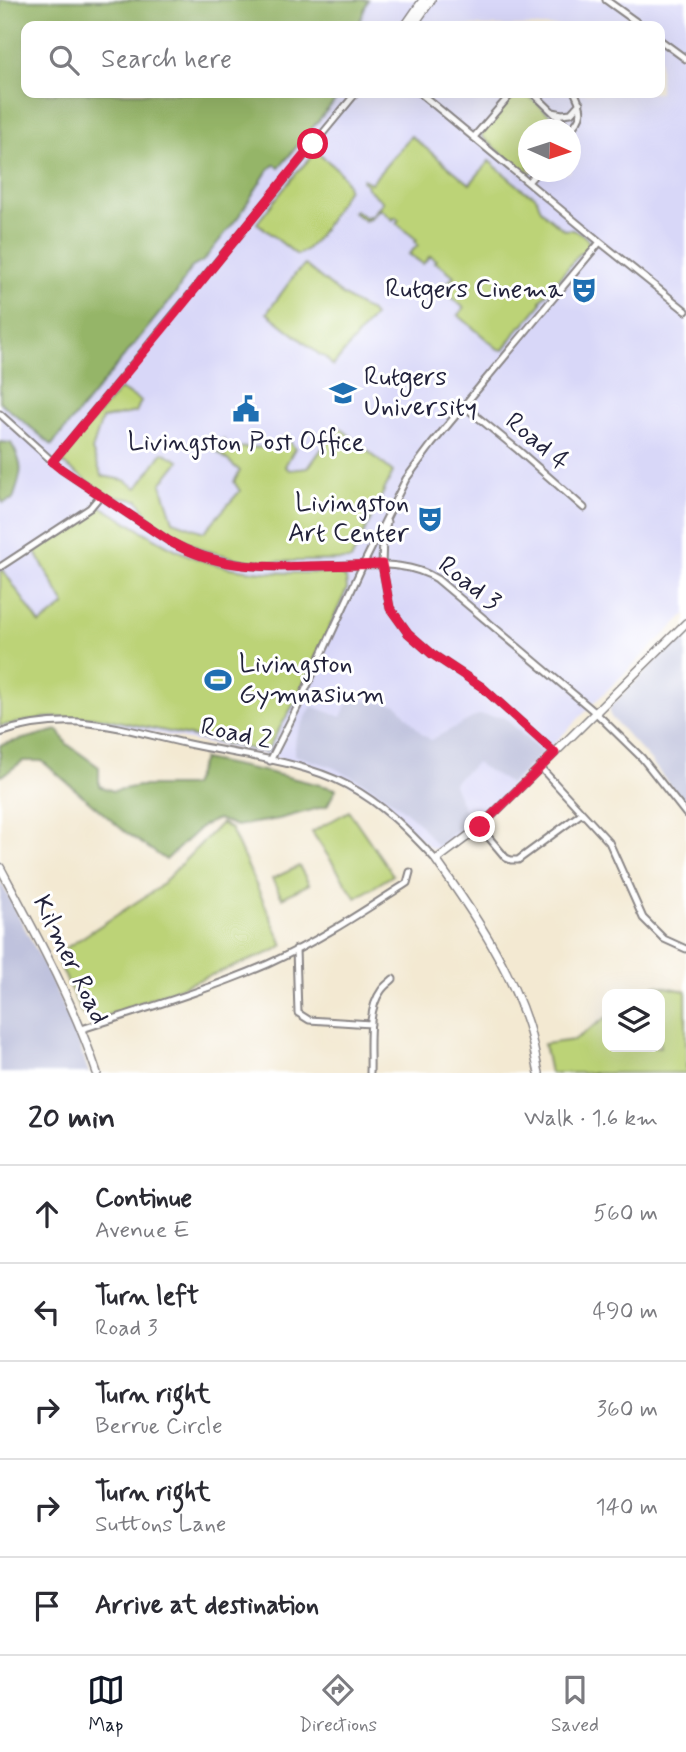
<!DOCTYPE html>
<html lang="en">
<head>
<meta charset="utf-8">
<style>
	:root { --surface:#fff; --page:#f2f2f3; --text:#2b2b33; --muted:#7c7c81; --line:#e1e1e2; --accent:#111827 }
	body { margin:0; font-family:Mynerve,sans-serif; background:var(--page); color:var(--text) }
	.controls { position:absolute; right:21px; bottom:21px; display:grid; overflow:hidden; border-radius:14px; box-shadow:0 7px 28px #0002 }
	.controls button { width:63px; height:63px; display:grid; place-items:center; padding:0; border:0; border-bottom:2px solid var(--line); background:var(--surface); color:var(--text); font:35px sans-serif }
	.compass { position:absolute; left:518px; top:119px; width:63px; height:63px; border-radius:50%; background:var(--surface); box-shadow:0 7px 28px #0002; rotate:93deg }
	.stop { position:absolute; width:21px; height:21px; margin:-16px; border:5px solid #e11d48; border-radius:50%; background:#fff }
	.stop.end { background:#e11d48; border-color:#fff; box-shadow:0 2px 7px #0008 }
	.list { margin:0; padding:0; list-style:none }
	h2 { display:flex; justify-content:space-between; align-items:center; height:91px; margin:0; padding:0 28px; font-size:30px }
	h2 small { font-size:23px; font-weight:400; color:var(--muted) }
	.list li { display:grid; grid-template-columns:46px 1fr auto; gap:21px; align-items:center; box-sizing:border-box; height:98px; padding:0 28px; border-top:2px solid var(--line) }
	.list b { display:block; font-size:26px; white-space:nowrap }
	.list p { margin:0; font-size:23px; white-space:nowrap; color:var(--muted) }
	.list em { font-size:23px; font-style:normal; color:var(--muted) }
	.icon { flex:none; width:38px; height:38px; fill:none; stroke:currentColor; stroke-width:2; stroke-linecap:round; stroke-linejoin:round }
	.map { position:relative; flex:none; width:686px; height:1073px; overflow:hidden }
	.search { position:absolute; background:var(--surface); box-shadow:0 7px 28px #0002; left:21px; right:21px; top:21px; height:77px; display:flex; align-items:center; gap:18px; box-sizing:border-box; padding:0 24px; border-radius:14px; color:var(--muted); font-size:26px }
	.sheet { height:581px; background:var(--surface) }
	nav { display:flex; justify-content:space-around; align-items:center; box-sizing:border-box; height:98px; border-top:2px solid var(--line); background:var(--surface); font-size:19px; color:var(--muted) }
	nav a { display:grid; justify-items:center; gap:4px }
	nav .on { color:var(--accent) }
	.map>svg:first-child { display:block }
</style>
</head>
<body>
<div class="map">
<svg width="686" height="1073" viewBox="0 0 686 1073">
	<rect width="100%" height="100%" fill="#fff"/>
	<filter id="ink" filterUnits="userSpaceOnUse"><feTurbulence type="fractalNoise" baseFrequency=".0143" numOctaves="2"/><feDisplacementMap in="SourceGraphic" scale="14" xChannelSelector="R" yChannelSelector="G"/><feConvolveMatrix kernelMatrix="1 2 1 2 8 2 1 2 1" color-interpolation-filters="sRGB"/></filter>
	<filter id="wash" filterUnits="userSpaceOnUse"><feTurbulence type="fractalNoise" baseFrequency=".00686" numOctaves="4" result="noise"/><feDisplacementMap in="SourceGraphic" scale="28" xChannelSelector="R" yChannelSelector="G"/><feGaussianBlur stdDeviation="1.57" result="paint"/><feColorMatrix in="noise" values="0 0 0 0 0 0 0 0 0 0 0 0 0 0 0 0 0 1.4 0 .05"/><feComposite in="paint" operator="in"/></filter>
	<g filter="url(#wash)">
		<rect width="100%" height="100%" fill="#f3e9d2"/>
		<path fill="#d8d7f8" fill-rule="evenodd" d="M0,0h686v614l-88,85 -100,101 -55,47 -7,2 -6,-1 -49,-45 -36,-22 -20,-8 -53,-16 -176,-36 -35,-1 -22,1 -39,7zM26,26h634v67h-634zM528,130h42v42h-42z"/>
		<path fill="#bfc2dd" d="M686,632v175l-35,-46 -40,-44 -2,-5 2,-6z
			M350,698l47,7 25,29 9,6 47,-25 26,2 38,36 -32,31 -34,-21 -18,15 -4,5 1,6 14,31 -32,26 -18,-23 -26,-22 -24,-16 -39,-19 -36,-11 2,-19 16,-30 29,11z
			M0,880l49,95 26,57 14,41h-89z"/>
		<path fill="#bcd377" stroke="#6f7a59" stroke-width="2" d="M516,93h9l38,33 1,3 -36,1v42h4l-4,3 -46,-38v-4z
			M411,136l59,48 19,-23 37,31c15,4 9,8 15,17 3,6 18,16 23,21 10,-2 20,3 25,12l-1,5 -4,5h-3l-40,48v4l-18,22h-3l-16,24 -6,-1 -40,-34 6,-7 -22,-19 12,-13 -11,-9 -9,-5 2,-2 -6,-4 -7,8 -14,-10 9,-9 -3,-3 2,-2 -21,-17 3,-3 -4,-3 -2,3 -13,-11 -12,11 -2,-1 -1,2 -12,-9 2,-2 11,8 2,-2 2,1 13,-15 -16,-14 -1,-4 -4,-3 1,-2 8,4z
			M316,152c13,11 29,19 32,37 -13,18 -30,58 -51,66l-40,-32 41,-52z
			M305,265c17,13 45,39 64,45l5,6 -41,50 -8,-9 -5,-2 -53,-42 29,-40z
			M120,389l21,12 -5,11 -34,7 -10,31 10,26 22,4 13,8 26,-36 16,9 -18,23 12,37 31,11 36,-41 -6,-9 6,-11 -27,-23 10,-9 6,9 50,-1 10,-6 6,7 -10,18 4,4 19,-2 30,-42 55,46 -42,88 -101,2 -49,-13 -48,-27 -15,-22 -29,-4 -51,-36z
			M100,506c27,15 53,33 81,46 50,24 102,21 156,21l9,5 1,11 -51,111 -30,52 -168,-35 -53,1 -45,8v-154l3,-2 37,54 25,-19 -30,-54 51,-33z
			M349,811l44,64 -37,23 -44,-66z
			M221,823l10,6 52,116 -9,6 -179,69 -13,-6 -23,-51 -2,-9 101,-66z
			M299,866l10,18 -27,14 -10,-19z
			M655,985l31,6v82h-136l-6,-29 30,-4 33,-23v30h53v-53h-10l-2,-3z"/>
		<path fill="#95b568" stroke="#5c6c52" stroke-width="2" d="M0,0h368l-10,26h-332v67h308l4,4 -59,71 -4,-4 -7,6 -29,46 -36,45 -12,7 -14,24 -125,153 -52,-43z
			M0,442l11,1c14,24 11,30 2,56l-10,4 -3,-6z
			M58,730l9,14 32,23v19l14,5 26,-5h53l11,-27 60,12 73,18 -9,17 -48,13 -43,7 -18,-7 -16,7 -36,34 -42,-29 -82,-70h-19l-21,15h-2v-31z"/>
	</g>
	<g filter="url(#ink)">
		<g fill="none" stroke-linecap="round" stroke-linejoin="round">
			<g stroke="#8a8686" stroke-width="9">
				<path id="minor" d="M606,0l36,26
					M660,40l26,19
					M420,93l180,149 86,69
					M533,93l33,32 2,5
					M553,112l9,2 9,-1 9,-10
					M570,130c14,-14 13,-20 5,-37
					M474,137l38,-44
					M528,182l9,-10
					M464,406l54,44 66,58
					M0,414l61,55 108,72c58,33 116,26 179,24 30,0 62,-3 89,14l159,134 46,45 44,56
					M52,462l304,-369
					M387,522l-4,17 -1,25 8,44 18,25 24,21 50,33 73,66
					M0,567l90,-59 10,-12
					M0,733c25,-9 52,-12 79,-11 38,3 77,15 114,23 49,10 111,17 154,40 36,19 62,46 89,75
					M270,761l27,-53 66,-143 43,-86 26,-35 168,-202
					M541,768l68,74 34,76 21,21 22,10
					M480,827l26,31 5,2h7l64,-47
					M296,949l2,64 11,7 62,4
					M82,1029c62,-20 126,-39 186,-65 49,-22 94,-52 139,-81l3,-11
					M370,1073c1,-24 -4,-62 11,-82 3,-5 8,-8 12,-12"/>
			</g>
			<g stroke="#8a8686" stroke-width="10">
				<path id="tertiary" d="M405,26l18,-26
					M413,26l18,-26
					M0,867c36,67 73,134 97,206
					M539,1073c-4,-16 -6,-32 -11,-48 -20,-61 -55,-113 -92,-165l44,-33 206,-204"/>
			</g>
			<use href="#minor" stroke="#fff" stroke-width="5"/>
			<use href="#tertiary" stroke="#fff" stroke-width="7"/>
		</g>
	</g>
	<g fill="none" stroke-linecap="round" stroke-linejoin="round" filter="url(#ink)">
		<path stroke="#e11d48" stroke-width="9" d="M313,144l-151,186 -110,132 9,7 108,72c47,27 90,27 142,25 24,0 47,-1 71,-2l8,44 18,25 24,21 50,33 73,66 -75,74"/>
	</g>
	<defs>
		<g id="theatre-bare" transform="scale(2.1)"><path d="M-5-5.5Q0-4 5-5.5V0Q5 5 0 6Q-5 5-5 0ZM-3.3-2.5H-1v1.5H-3.3ZM1-2.5H3.3v1.5H1ZM-2.8 1Q0 5.5 2.8 1Z" fill="#1f6fb2" stroke="#fff" stroke-width="2.5" paint-order="stroke"/></g>
		<g id="university-bare" transform="scale(2.1)"><path d="M0-5L7-2L0 1L-7-2ZM-4 1L0 2.5L4 1V4Q0 6-4 4Z" fill="#1f6fb2" stroke="#fff" stroke-width="2.5" paint-order="stroke"/></g>
		<g id="civic-bare" transform="scale(2.1)"><path d="M-.6-6.5H3V-4.5H.6V-3L4-1V1h2V6H-6V1h2V-1L-.6-3ZM-1.2 2.5V6h2.4V2.5Z" fill="#1f6fb2" stroke="#fff" stroke-width="2.5" paint-order="stroke"/></g>
		<g id="stadium-bare" transform="scale(2.1)"><path d="M0-5a6.5 5 0 1 0 0 10a6.5 5 0 1 0 0-10ZM-3.5-1.8h7v3.6h-7Z" fill="#1f6fb2" stroke="#fff" stroke-width="2.5" paint-order="stroke"/></g>
	</defs>
	<g fill-rule="evenodd">
		<use href="#theatre-bare" x="584" y="290"/>
		<use href="#university-bare" x="343" y="393"/>
		<use href="#civic-bare" x="246" y="409"/>
		<use href="#theatre-bare" x="430" y="519"/>
		<use href="#stadium-bare" x="218" y="680"/>
	</g>
	<g text-anchor="middle" dominant-baseline="central" stroke-width="6" stroke-linejoin="round" paint-order="stroke">
		<g font-size="26" fill="#22223b" stroke="#fff" text-anchor="end">
			<text x="563" y="290">Rutgers Cinema</text>
			<text x="364" y="378" text-anchor="start">Rutgers<tspan x="364" dy="30">University</tspan></text>
			<text x="246" y="443" text-anchor="middle">Livingston Post Office</text>
			<text x="409" y="504">Livingston<tspan x="409" dy="30">Art Center</tspan></text>
			<text x="239" y="665" text-anchor="start">Livingston<tspan x="239" dy="30">Gymnasium</tspan></text>
		</g>
		<g font-size="26" fill="#22223b" stroke="#fff">
			<text transform="translate(537 442) rotate(40)">Road 4</text>
			<text transform="translate(469 584) rotate(38)">Road 3</text>
			<text transform="translate(236 734) rotate(12)">Road 2</text>
			<text transform="translate(70 960) rotate(64)">Kilmer Road</text>
		</g>
	</g>
</svg>
<div class="controls">
<button><svg class="icon" aria-label="layers" viewBox="0 0 24 24"><path d="M12 4l9 5-9 5-9-5zM3 14l9 5 9-5"/></svg></button>
</div>
<svg class="compass" viewBox="-18 -18 36 36"><path d="M0-13l5 13h-10z" fill="#e53935"/><path d="M0 13l5-13h-10z" fill="#7c7c81"/></svg>
<div class="stop" style="left:313px;top:144px"></div>
<div class="stop end" style="left:480px;top:827px"></div>
<div class="search"><svg class="icon" aria-label="search" viewBox="0 0 24 24"><circle cx="10" cy="10" r="6"/><path d="M15 15l6 6"/></svg>Search here</div>
</div>
<section class="sheet">
<h2>20 min<small>Walk · 1.6 km</small></h2>
<ul class="list">
<li><svg class="icon" aria-label="ahead" viewBox="0 0 24 24"><path d="M12 20V5M6 11l6-6 6 6"/></svg><div><b>Continue</b><p>Avenue E</p></div><em>560 m</em></li>
<li><svg class="icon" aria-label="left" viewBox="0 0 24 24"><path d="M17 20v-9H6M10 6l-5 5 5 5"/></svg><div><b>Turn left</b><p>Road 3</p></div><em>490 m</em></li>
<li><svg class="icon" aria-label="right" viewBox="0 0 24 24"><path d="M7 20v-9h11M14 6l5 5-5 5"/></svg><div><b>Turn right</b><p>Berrue Circle</p></div><em>360 m</em></li>
<li><svg class="icon" aria-label="right" viewBox="0 0 24 24"><path d="M7 20v-9h11M14 6l5 5-5 5"/></svg><div><b>Turn right</b><p>Suttons Lane</p></div><em>140 m</em></li>
<li><svg class="icon" aria-label="arrive" viewBox="0 0 24 24"><path d="M6 21V4h12l-3 4 3 4H6"/></svg><div><b>Arrive at destination</b></div></li>
</ul>
</section>
<nav>
<a class="on"><svg class="icon" aria-label="map" viewBox="0 0 24 24"><path d="M3 6l6-2 6 2 6-2v14l-6 2-6-2-6 2zM9 4v14M15 6v14"/></svg>Map</a>
<a><svg class="icon" aria-label="directions" viewBox="0 0 24 24"><path d="M12 3l9 9-9 9-9-9zM9 14v-3h6M13 9l2 2-2 2"/></svg>Directions</a>
<a><svg class="icon" aria-label="saved" viewBox="0 0 24 24"><path d="M7 4h10v16l-5-4-5 4z"/></svg>Saved</a>
</nav>
</body>
</html>
